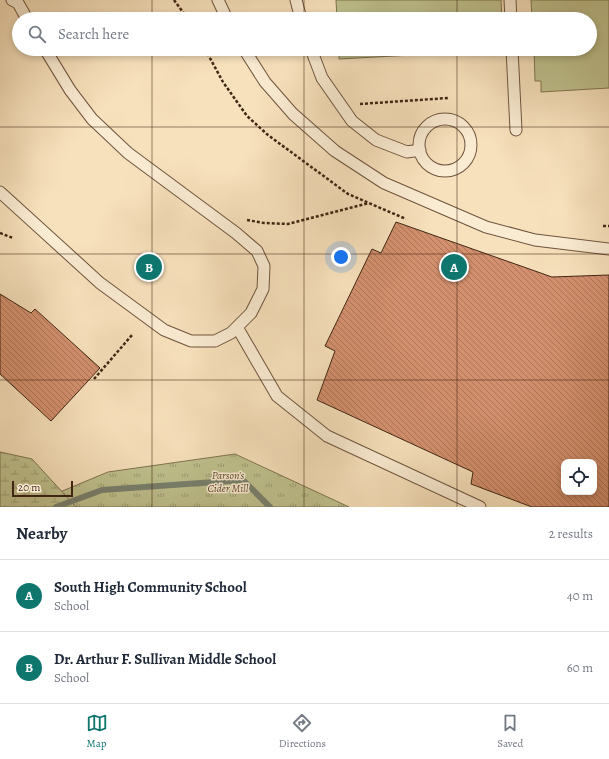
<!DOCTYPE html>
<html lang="en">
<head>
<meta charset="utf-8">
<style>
	:root { --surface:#fff; --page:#f6f6f7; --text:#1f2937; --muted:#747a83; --line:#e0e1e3; --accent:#0f766e }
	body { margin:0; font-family:Alegreya,serif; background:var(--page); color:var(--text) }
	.controls { position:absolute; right:12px; bottom:12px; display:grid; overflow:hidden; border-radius:8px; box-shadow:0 2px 6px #0003 }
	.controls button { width:36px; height:36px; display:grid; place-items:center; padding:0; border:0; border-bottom:1px solid var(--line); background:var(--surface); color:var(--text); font:20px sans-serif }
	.scale { position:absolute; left:12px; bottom:10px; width:61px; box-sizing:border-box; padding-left:4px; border:2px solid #412513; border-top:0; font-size:11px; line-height:14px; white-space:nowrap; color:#412513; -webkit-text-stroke:3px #faecd3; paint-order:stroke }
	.you { position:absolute; left:341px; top:257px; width:14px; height:14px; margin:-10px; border:3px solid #fff; border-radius:50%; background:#1a73e8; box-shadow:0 0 0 6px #1a73e833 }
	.badge { display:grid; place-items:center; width:26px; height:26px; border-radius:50%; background:var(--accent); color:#fff; font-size:13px; font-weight:700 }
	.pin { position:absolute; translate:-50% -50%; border:2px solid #fff; box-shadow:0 1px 4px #0006 }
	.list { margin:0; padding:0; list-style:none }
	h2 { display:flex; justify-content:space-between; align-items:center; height:52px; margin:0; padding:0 16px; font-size:17px }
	h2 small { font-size:13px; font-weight:400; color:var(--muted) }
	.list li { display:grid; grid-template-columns:26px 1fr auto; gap:12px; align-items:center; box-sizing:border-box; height:72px; padding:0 16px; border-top:1px solid var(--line) }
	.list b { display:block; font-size:15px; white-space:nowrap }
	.list p { margin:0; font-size:13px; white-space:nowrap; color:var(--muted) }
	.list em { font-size:13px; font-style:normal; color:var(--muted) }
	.icon { flex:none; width:22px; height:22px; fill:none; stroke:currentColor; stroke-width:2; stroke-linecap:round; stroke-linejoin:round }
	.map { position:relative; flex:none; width:609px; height:507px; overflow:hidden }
	.search { position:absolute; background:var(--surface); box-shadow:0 2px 6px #0003; left:12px; right:12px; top:12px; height:44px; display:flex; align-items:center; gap:10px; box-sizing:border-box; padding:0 14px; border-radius:22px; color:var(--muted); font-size:15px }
	.sheet { height:196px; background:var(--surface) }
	nav { display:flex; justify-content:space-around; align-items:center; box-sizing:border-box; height:56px; border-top:1px solid var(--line); background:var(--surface); font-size:11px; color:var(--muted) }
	nav a { display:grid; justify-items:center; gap:2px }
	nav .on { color:var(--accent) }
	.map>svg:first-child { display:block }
</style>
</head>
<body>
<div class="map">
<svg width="609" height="507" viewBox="0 0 609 507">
	<defs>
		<pattern id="grass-tufts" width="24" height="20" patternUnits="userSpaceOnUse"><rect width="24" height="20" fill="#bfc28f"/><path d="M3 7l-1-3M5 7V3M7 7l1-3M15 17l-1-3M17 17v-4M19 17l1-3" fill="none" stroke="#9d9d74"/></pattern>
		<pattern id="wetland-marsh" width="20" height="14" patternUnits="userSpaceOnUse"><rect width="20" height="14" fill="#bfc28f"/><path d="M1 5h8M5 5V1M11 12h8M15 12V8" fill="none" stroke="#9d9d74"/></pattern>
		<pattern id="building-back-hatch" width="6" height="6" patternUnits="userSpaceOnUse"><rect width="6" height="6" fill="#d3906e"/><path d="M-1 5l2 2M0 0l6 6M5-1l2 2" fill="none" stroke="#ad7559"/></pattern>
	</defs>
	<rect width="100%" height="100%" fill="#f7e1bc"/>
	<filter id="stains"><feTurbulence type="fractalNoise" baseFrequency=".005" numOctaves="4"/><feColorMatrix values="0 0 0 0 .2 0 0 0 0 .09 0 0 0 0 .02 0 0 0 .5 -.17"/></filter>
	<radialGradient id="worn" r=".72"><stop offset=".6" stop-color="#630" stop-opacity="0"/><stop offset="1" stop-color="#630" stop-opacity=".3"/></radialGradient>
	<path fill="url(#grass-tufts)" stroke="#807451" d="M235,454l114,53h-325l84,-35z"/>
	<path fill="url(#wetland-marsh)" stroke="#807451" d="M0,452l32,7 44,48h-76z"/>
	<path fill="#bfc28f" stroke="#807451" d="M336,0h165l1,19h-165z
		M531,0h78v88l-68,4v-11h-6l-1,-32h56v-30h-58z
		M339,49h165v1l-165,9z"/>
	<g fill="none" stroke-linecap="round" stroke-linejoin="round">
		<path stroke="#79816f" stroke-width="6" d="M56,507l46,-17 141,-10 27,27"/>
	</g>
	<path fill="url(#building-back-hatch)" stroke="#412513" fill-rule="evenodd" d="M396,222l156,55 57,-2v232h-77l-61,-23 2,-12 -156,-72 18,-49 -10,-5 47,-97 9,4zM564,462h30v30h-30z
		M0,294l31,19 4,-4 65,59 -49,53 -51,-47z"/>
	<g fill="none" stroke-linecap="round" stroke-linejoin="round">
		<g stroke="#6e543d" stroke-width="13">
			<path id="service" d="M12,0l6,3 9,16
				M218,0l9,19
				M296,0l5,19
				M510,0l1,19
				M244,49l21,33 28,32 42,37 49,32 102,44 49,13 74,9
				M311,49l11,29 30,43 24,19 31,12 13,-2
				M512,49l4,81
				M419 145a26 26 0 1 1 52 0a26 26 0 1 1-52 0Z
				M0,192l100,91 64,47 27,11h24l16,-8 20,-20 12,-24 1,-23 -7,-15 -21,-18 -108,-80 -36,-34 -22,-29 -25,-41
				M237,327l40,69 50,40 153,71"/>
		</g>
		<path stroke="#412513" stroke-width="2.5" stroke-dasharray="3 2" stroke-linecap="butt" d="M174,0l14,19
			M205,49l18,33 24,34 21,19 80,59 58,25
			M360,104l88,-6
			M247,220l17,3 24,1 81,-21
			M603,226h6
			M0,233l13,5
			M94,379l38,-44"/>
		<use href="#service" stroke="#faecd3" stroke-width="11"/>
	</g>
	<path fill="none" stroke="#412513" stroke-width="1" stroke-opacity="0.55" d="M152,0v19M304,0v19M457,0v19M152,49v458M304,49v458M457,49v458M0,127h609M0,254h609M0,380h609"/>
	<g text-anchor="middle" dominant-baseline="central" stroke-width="3" stroke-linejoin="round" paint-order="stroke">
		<g font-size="11" font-style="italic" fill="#604c32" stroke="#faecd3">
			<text x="228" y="475">Parson's<tspan x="228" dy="13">Cider Mill</tspan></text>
		</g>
	</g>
	<rect width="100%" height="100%" filter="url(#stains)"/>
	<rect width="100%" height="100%" fill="url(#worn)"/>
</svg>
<div class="controls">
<button><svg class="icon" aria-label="locate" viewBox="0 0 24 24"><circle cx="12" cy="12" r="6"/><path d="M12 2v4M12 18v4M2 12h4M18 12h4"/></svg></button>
</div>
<div class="scale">20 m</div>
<div class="you"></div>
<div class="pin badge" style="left:454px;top:267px">A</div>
<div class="pin badge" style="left:149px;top:267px">B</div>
<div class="search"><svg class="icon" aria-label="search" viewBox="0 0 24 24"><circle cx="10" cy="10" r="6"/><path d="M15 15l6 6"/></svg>Search here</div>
</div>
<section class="sheet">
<h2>Nearby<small>2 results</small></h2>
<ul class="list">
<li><span class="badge">A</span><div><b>South High Community School</b><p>School</p></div><em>40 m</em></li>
<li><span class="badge">B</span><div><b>Dr. Arthur F. Sullivan Middle School</b><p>School</p></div><em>60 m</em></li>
</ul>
</section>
<nav>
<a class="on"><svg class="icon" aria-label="map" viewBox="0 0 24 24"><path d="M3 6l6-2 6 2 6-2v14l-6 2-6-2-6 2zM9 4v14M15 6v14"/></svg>Map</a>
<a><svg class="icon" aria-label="directions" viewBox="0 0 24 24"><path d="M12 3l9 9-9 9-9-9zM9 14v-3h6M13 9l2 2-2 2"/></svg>Directions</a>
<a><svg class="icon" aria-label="saved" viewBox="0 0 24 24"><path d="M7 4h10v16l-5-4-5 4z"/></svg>Saved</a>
</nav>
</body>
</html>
